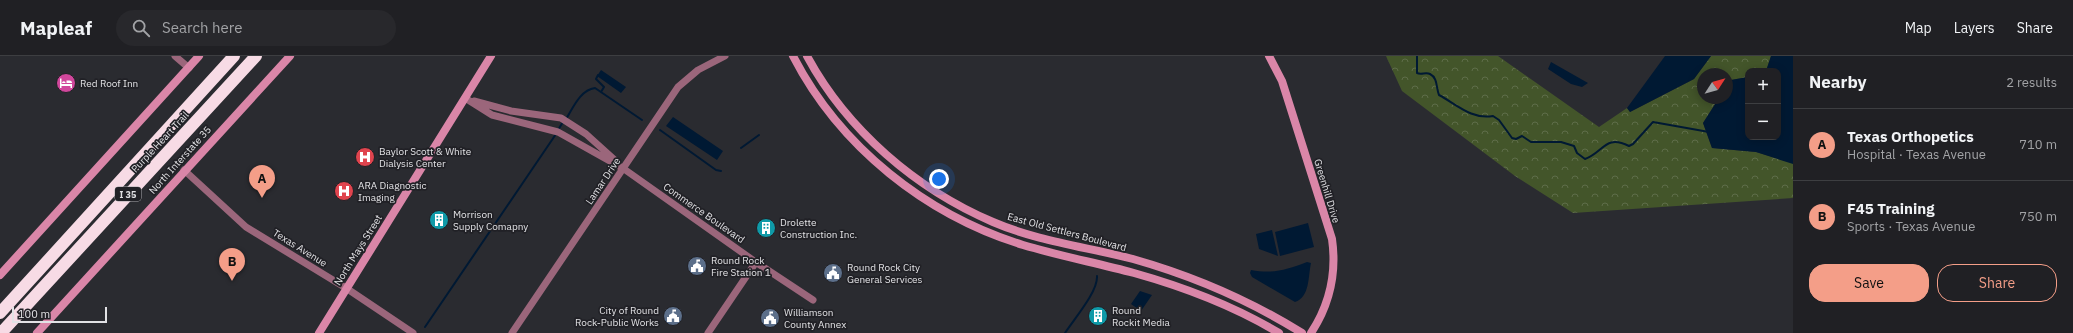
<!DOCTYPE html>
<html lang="en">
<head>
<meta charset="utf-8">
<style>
	:root { --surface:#202024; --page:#28282c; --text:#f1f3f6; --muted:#a2a3a6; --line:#3d3e41; --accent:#f49e88 }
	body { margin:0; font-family:"IBM Plex Sans",sans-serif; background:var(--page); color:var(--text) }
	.controls { position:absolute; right:12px; top:12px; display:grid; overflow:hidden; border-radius:8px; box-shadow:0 2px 10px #0003 }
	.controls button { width:36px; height:36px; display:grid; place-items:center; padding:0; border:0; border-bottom:1px solid var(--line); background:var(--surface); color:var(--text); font:20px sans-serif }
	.compass { position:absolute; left:1697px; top:12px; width:36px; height:36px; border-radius:50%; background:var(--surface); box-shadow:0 2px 10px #0003; rotate:54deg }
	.scale { position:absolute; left:12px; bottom:10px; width:95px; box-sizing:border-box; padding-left:4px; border:2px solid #e2e2e5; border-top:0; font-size:11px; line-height:14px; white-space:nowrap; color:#e2e2e5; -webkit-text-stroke:3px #212126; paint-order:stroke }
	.you { position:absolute; left:939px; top:123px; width:14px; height:14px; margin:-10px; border:3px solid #fff; border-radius:50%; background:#1a73e8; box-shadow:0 0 0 6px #1a73e833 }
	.badge { display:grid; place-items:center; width:26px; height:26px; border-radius:50%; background:var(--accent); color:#111; font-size:13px; font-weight:700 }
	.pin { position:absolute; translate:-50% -33px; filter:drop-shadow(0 1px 2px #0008) }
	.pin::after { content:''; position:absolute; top:21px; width:14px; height:12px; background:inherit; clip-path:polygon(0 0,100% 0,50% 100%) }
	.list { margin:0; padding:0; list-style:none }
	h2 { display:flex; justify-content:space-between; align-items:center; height:52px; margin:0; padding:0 16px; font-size:17px }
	h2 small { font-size:13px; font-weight:400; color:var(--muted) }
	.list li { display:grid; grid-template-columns:26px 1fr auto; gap:12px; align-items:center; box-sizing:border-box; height:72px; padding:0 16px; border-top:1px solid var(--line) }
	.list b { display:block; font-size:15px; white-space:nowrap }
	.list p { margin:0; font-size:13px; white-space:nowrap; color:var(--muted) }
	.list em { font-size:13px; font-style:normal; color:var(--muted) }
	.actions { display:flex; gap:8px; padding:12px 16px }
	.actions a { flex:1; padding:9px 0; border:1px solid var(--accent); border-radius:16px; text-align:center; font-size:14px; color:var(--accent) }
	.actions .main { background:var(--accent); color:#111 }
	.icon { flex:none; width:22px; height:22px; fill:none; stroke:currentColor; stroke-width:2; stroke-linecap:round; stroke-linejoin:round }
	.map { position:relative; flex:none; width:1793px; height:277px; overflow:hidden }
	header { display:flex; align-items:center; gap:24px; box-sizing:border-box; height:56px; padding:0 20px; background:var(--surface); border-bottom:1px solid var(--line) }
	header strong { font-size:19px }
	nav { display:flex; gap:22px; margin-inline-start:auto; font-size:14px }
	.search { width:280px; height:36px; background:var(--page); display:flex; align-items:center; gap:10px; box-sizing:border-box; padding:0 14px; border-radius:22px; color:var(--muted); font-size:15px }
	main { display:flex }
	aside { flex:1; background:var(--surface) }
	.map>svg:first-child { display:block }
</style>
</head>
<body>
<header>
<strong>Mapleaf</strong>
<div class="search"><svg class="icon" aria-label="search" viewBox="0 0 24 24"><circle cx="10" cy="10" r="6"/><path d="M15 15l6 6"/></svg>Search here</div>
<nav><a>Map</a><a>Layers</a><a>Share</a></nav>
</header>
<main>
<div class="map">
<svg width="1793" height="277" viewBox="0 0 1793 277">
	<defs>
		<pattern id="forest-crowns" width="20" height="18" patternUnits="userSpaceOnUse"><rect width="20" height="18" fill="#43552a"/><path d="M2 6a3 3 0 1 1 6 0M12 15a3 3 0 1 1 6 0" fill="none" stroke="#5e6d49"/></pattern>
	</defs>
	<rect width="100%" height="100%" fill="#2a2b30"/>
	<path fill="url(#forest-crowns)" d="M1386,0h112l101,71 28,-19 3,4 64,-33 17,-23h60l-5,15h-18v6l-17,3 -4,6v-12h-24v24h16l-16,25 9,25 44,4 37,11v35l-220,15 -58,-37 -113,-85z"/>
	<path fill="#001933" d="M1665,0h46l-17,23 -64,33 -3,-4z
		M1771,0h22v108l-37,-12 -44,-4 -9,-25 16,-25h8v-12l4,-6 17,-3v60h30v-66h-12z
		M1551,6l37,21 -6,4 -11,-3 -23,-15z
		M601,14l25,17 -5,6 -24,-17z
		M673,61l50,34 -6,9 -51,-34z
		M1308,167l6,24 -34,9 -5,-24z
		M1272,174l6,26 -19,-7 -3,-15z
		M1307,206l4,1c-3,14 -1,34 -16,39l-43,-25 -2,-4 1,-3c22,4 35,0 56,-8z
		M1140,235l12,4 -11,16 -10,-7z"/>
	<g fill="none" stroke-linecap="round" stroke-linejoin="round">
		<path stroke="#001933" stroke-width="2" d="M1417,0v17c4,2 9,-1 13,1 8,4 6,14 9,21 17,9 33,25 54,21l6,4 13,18 4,1 6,-3 9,6h30l13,4 3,7 8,6c19,-7 20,-25 44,-13l4,-2 20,-22 56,10
			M598,19l-2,4 8,8 -3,5
			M566,63c7,-11 14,-29 29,-31l47,32
			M558,74l5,-8
			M660,74l56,40 5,1
			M741,92l18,-13
			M425,271l131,-193
			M1065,277c9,-14 33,-41 32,-57"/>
		<path stroke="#9b667b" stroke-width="7" d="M175,0l14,12
			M465,42l27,17 66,17 66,37 133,94 56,37
			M474,45l37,10 50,7 25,16 31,28
			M184,114l62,57 100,61 67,45
			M512,277l166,-246 20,-17 27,-14
			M708,277l48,-71"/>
		<path stroke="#da86a8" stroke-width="8" d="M793,0c47,91 133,159 230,189 37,11 74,18 111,28 50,14 100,33 145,60
			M807,0c40,74 109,133 186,166 44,19 94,25 140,37 60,17 116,41 169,74
			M1269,0l13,25 50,158c5,35 -2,65 -21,94
			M0,219l199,-219
			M37,277l253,-277
			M319,277l172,-277"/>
		<path stroke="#f7dbe5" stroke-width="12" d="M0,257l234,-257
			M1,277l255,-277"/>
	</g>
	<defs>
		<g id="hotel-disc" transform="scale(1)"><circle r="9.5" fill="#d1479c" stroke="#212126"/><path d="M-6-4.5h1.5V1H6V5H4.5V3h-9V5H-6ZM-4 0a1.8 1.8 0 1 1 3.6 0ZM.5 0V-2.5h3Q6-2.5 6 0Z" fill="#fff"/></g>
		<g id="hospital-disc" transform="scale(1)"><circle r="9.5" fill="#e0444e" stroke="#212126"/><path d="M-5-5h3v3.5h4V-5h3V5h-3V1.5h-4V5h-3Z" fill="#fff"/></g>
		<g id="building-disc" transform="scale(1)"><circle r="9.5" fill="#0f9aa8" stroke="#212126"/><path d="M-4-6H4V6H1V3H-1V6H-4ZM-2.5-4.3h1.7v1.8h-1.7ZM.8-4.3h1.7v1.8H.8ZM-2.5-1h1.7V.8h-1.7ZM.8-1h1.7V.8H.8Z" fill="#fff"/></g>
		<g id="civic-disc" transform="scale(1)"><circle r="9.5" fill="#5c6f8a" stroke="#212126"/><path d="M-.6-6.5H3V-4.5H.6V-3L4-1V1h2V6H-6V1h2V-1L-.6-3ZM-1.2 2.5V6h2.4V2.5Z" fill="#fff"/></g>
	</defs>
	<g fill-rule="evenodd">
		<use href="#hotel-disc" x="66" y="27"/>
		<use href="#hospital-disc" x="365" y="101"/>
		<use href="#hospital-disc" x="344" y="135"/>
		<use href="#building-disc" x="439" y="164"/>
		<use href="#building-disc" x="766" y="172"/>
		<use href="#civic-disc" x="697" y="210"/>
		<use href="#civic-disc" x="833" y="217"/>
		<use href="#civic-disc" x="673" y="260"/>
		<use href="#building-disc" x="1098" y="260"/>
		<use href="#civic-disc" x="770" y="262"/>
	</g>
	<g text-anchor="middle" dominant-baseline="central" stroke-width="3.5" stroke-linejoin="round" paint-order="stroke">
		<rect fill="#212126" stroke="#a8a8ac" stroke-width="1" x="115" y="131" width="26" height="14" rx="3"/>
		<g font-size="9" font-weight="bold" fill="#e2e2e5">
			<text x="128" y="138">I 35</text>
		</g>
		<g font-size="10" fill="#e2e2e5" stroke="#212126" text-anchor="start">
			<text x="80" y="27">Red Roof Inn</text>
			<text x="379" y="95">Baylor Scott &amp; White<tspan x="379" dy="12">Dialysis Center</tspan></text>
			<text x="358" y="129">ARA Diagnostic<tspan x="358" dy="12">Imaging</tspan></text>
			<text x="453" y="158">Morrison<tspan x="453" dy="12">Supply Comapny</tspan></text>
			<text x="780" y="166">Drolette<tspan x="780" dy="12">Construction Inc.</tspan></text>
			<text x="711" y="204">Round Rock<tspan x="711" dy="12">Fire Station 1</tspan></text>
			<text x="847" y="211">Round Rock City<tspan x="847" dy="12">General Services</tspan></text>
			<text x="659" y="254" text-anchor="end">City of Round<tspan x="659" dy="12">Rock-Public Works</tspan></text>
			<text x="1112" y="254">Round<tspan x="1112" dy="12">Rockit Media</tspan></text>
			<text x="784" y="256">Williamson<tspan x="784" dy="12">County Annex</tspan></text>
		</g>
		<g font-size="10" fill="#e2e2e5" stroke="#212126">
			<text transform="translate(160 86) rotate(-47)">Purple Heart Trail</text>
			<text transform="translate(180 104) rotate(-48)">North Interstate 35</text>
			<text transform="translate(603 125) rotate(-56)">Lamar Drive</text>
			<text transform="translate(1327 135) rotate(73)">Greenhill Drive</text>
			<text transform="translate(704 157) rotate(35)">Commerce Boulevard</text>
			<text transform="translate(1067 176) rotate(15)">East Old Settlers Boulevard</text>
			<text transform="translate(300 192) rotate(32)">Texas Avenue</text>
			<text transform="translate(358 194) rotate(-58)">North Mays Street</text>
		</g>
	</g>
</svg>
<div class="controls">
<button>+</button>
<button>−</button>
</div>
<svg class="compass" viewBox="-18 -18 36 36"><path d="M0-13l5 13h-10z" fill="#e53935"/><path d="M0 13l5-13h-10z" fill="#a2a3a6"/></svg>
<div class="scale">100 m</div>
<div class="you"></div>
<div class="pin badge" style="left:262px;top:142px">A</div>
<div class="pin badge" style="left:232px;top:225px">B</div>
</div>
<aside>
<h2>Nearby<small>2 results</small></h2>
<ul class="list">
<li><span class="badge">A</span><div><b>Texas Orthopetics</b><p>Hospital · Texas Avenue</p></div><em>710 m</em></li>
<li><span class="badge">B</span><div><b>F45 Training</b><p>Sports · Texas Avenue</p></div><em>750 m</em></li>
</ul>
<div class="actions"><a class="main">Save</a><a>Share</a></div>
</aside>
</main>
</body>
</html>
